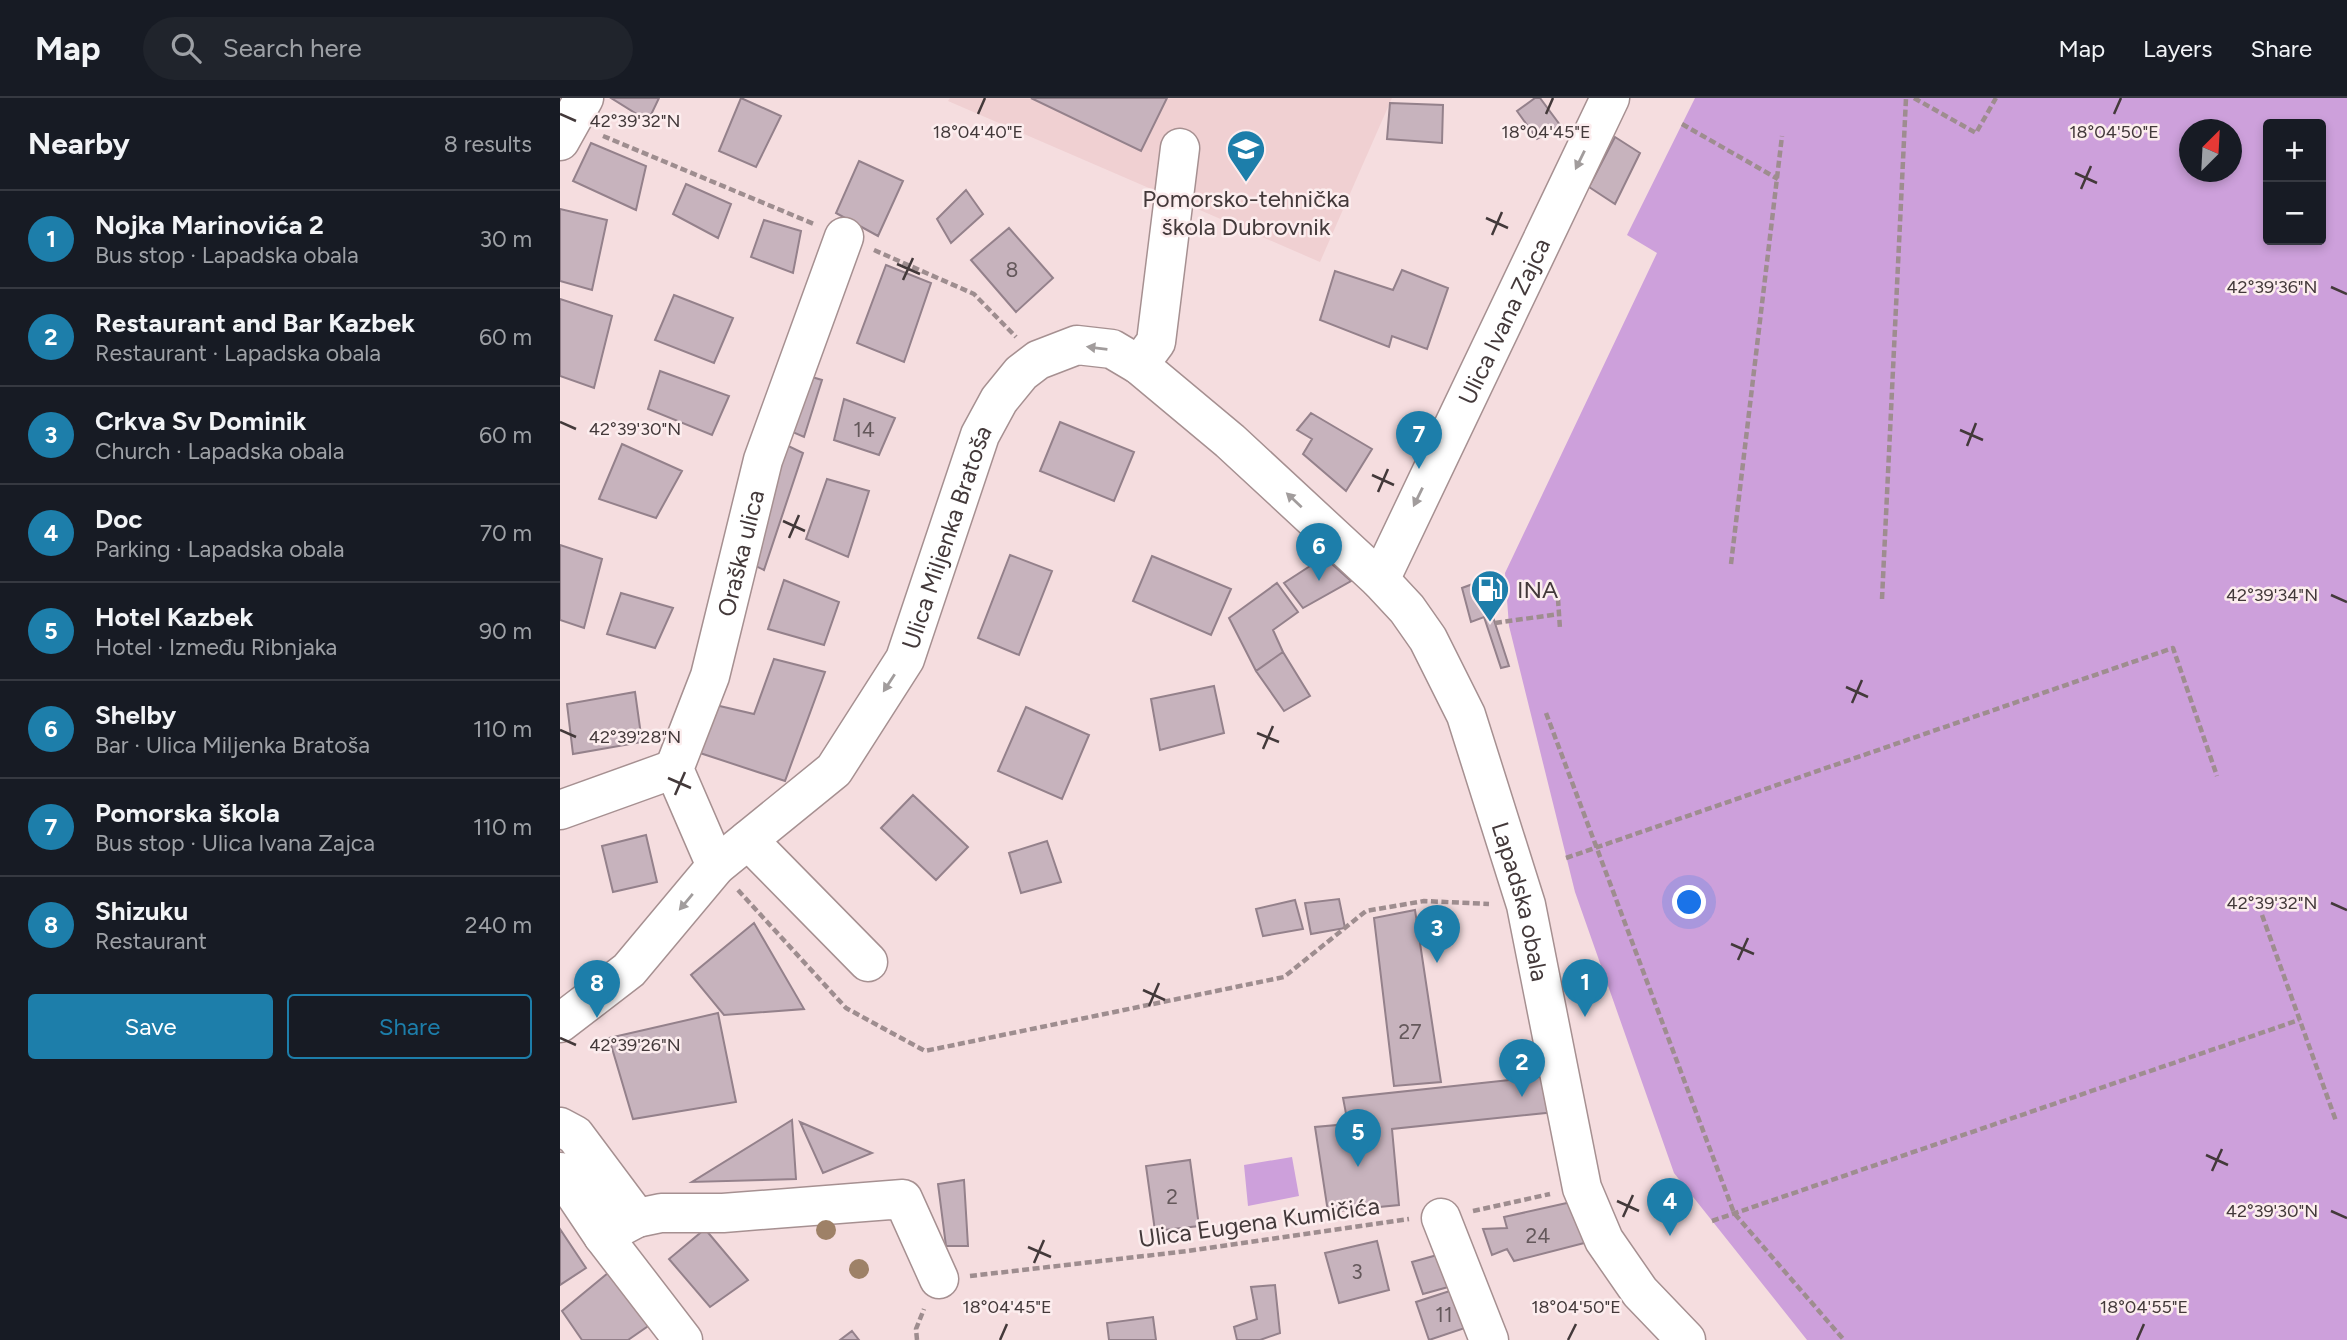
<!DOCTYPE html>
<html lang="en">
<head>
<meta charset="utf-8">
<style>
	:root { --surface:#171b24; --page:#20242c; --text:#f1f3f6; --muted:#9ea1a6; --line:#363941; --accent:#1d7eaa }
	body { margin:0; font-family:Figtree,sans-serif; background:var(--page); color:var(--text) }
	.controls { position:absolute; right:21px; top:21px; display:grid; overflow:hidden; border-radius:7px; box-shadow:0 4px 10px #0003 }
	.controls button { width:63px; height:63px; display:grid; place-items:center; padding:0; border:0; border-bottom:2px solid var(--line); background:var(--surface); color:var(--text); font:35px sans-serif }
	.compass { position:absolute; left:1619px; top:21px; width:63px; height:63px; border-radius:50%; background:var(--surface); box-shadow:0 4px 10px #0003; rotate:24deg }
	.you { position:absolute; left:1130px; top:805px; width:24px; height:24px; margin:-18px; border:5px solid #fff; border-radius:50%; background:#1a73e8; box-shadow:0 0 0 10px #1a73e833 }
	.badge { display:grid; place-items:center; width:46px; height:46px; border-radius:50%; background:var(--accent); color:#fff; font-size:23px; font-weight:700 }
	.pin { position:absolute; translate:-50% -58px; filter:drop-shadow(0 2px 4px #0008) }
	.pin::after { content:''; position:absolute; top:37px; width:24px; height:21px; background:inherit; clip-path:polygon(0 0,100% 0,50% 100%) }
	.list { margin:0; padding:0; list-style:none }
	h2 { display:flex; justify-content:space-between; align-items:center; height:91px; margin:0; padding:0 28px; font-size:30px }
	h2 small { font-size:23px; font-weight:400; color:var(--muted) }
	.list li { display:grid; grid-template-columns:46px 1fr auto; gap:21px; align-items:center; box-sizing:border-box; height:98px; padding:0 28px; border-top:2px solid var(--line) }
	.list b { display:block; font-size:26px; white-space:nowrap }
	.list p { margin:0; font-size:23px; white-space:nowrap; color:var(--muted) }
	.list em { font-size:23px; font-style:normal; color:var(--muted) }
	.actions { display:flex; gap:14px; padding:21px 28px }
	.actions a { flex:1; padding:16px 0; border:2px solid var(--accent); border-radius:7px; text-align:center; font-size:24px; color:var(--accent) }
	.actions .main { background:var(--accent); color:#fff }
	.icon { flex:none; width:38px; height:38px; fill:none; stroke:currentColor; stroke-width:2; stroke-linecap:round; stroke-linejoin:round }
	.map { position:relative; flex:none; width:1787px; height:1242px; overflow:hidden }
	header { display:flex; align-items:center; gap:42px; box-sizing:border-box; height:98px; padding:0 35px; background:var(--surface); border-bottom:2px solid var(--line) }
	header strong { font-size:33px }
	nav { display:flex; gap:38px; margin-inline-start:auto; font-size:24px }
	.search { width:490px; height:63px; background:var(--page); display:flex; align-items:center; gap:18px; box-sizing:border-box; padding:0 24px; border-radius:38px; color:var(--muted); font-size:26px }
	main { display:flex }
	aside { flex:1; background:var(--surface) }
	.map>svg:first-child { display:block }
</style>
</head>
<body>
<header>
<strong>Map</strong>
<div class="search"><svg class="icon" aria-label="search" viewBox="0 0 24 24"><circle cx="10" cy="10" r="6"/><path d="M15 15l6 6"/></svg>Search here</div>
<nav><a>Map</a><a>Layers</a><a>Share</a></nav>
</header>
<main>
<aside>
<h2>Nearby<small>8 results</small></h2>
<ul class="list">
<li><span class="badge">1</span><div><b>Nojka Marinovića 2</b><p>Bus stop · Lapadska obala</p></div><em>30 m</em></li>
<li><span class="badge">2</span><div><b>Restaurant and Bar Kazbek</b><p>Restaurant · Lapadska obala</p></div><em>60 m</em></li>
<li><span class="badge">3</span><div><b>Crkva Sv Dominik</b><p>Church · Lapadska obala</p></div><em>60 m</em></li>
<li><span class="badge">4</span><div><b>Doc</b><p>Parking · Lapadska obala</p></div><em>70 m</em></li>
<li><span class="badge">5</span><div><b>Hotel Kazbek</b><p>Hotel · Između Ribnjaka</p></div><em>90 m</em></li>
<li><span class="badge">6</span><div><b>Shelby</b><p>Bar · Ulica Miljenka Bratoša</p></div><em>110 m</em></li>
<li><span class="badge">7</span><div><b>Pomorska škola</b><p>Bus stop · Ulica Ivana Zajca</p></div><em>110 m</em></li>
<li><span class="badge">8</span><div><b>Shizuku</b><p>Restaurant</p></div><em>240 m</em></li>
</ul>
<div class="actions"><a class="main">Save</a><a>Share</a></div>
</aside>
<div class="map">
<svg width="1787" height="1242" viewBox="0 0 1787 1242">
	<rect width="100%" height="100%" fill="#f5dddf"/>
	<path fill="#f0d0d2" d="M390,0h442l-72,164 -372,-161z"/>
	<path fill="#cda0db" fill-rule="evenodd" d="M1135,0h652v1242h-540l-133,-167 -99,-281 -66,-266 -4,-53 152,-320 -30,-18zM1708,26h53v116h-53zM1630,32h42v42h-42z
		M732,1059l7,39 -51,10 -4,-41z"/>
	<path fill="#c7b3bd" stroke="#94818b" stroke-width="2" d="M51,0h48l-11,23z
		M181,0l40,18 -25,51 -37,-16z
		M471,0h136l-26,53z
		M975,0h5l20,27 -23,14 -20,-28z
		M830,5l53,2 -1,38 -55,-4z
		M1055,39l25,16 -25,51 -26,-17z
		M31,45l55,23 -10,44 -63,-29z
		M299,63l44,20 -25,55 -42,-23z
		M126,86l45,20 -13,34 -45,-24z
		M406,92l17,24 -32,29 -14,-24z
		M0,111l47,11 -15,70 -32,-9z
		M204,122l37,11 -8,42 -42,-16z
		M449,130l44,50 -37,34 -45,-52z
		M326,167l45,18 -27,79 -47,-19z
		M842,172l46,18 -21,61 -35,-13 -3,11 -69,-27 15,-49 58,19z
		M114,197l59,23 -19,45 -59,-23z
		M0,201l52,17 -18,72 -34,-12z
		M100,273l69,25 -17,39 -64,-26z
		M235,274l27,8 -18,57 -23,-10z
		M284,301l51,19 -16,37 -45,-15z
		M751,315l61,36 -26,42 -43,-37 9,-15 -15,-9z
		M500,324l74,30 -20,49 -74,-30z
		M222,345l21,10 -39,117 -25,-12z
		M62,346l60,27 -26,47 -57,-19z
		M267,381l42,12 -21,66 -42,-18z
		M0,447l42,14 -18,69 -24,-8z
		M450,457l42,16 -33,84 -41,-17z
		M592,458l79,33 -20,46 -78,-34z
		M764,459l27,24 -48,27 -19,-25z
		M932,479l4,35 -4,2 17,52 -8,2 -17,-51 -13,5 -9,-34z
		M224,482l55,22 -15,43 -56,-16z
		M717,485l21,29 -25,18 10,22 -27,19 -27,-53z
		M61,495l52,15 -18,40 -48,-14z
		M723,554l27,44 -26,15 -28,-40z
		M214,561l51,13 -40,109 -88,-29 14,-48 43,10z
		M654,588l10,47 -64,17 -9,-51z
		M75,594l7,50 -69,12 -6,-50z
		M466,609l63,28 -27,64 -64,-28z
		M353,697l55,52 -32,33 -55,-52z
		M86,737l11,47 -44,10 -11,-46z
		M487,743l14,41 -40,11 -12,-40z
		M779,801l6,29 -34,6 -6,-31z
		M735,802l8,29 -40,7 -7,-27z
		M855,812l26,172 -47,4 -20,-168z
		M194,825l50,86 -80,6 -33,-40z
		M158,915l18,89 -103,17 -24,-81z
		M986,978l9,36 -163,17 7,76 -71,7 -13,-85 33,-3 -5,-26z
		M232,1022l4,59 -104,3z
		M240,1024l72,31 -49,20z
		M630,1062l9,66 -44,5 -9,-65z
		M404,1082l4,66h-22l-8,-62z
		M1016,1103l16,40 -78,20 -7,-12 -15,6 -9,-26 24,-1 -3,-11z
		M0,1131l26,39 -26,17z
		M145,1131l43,51 -38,27 -41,-48z
		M817,1143l12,49 -50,13 -14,-50z
		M888,1154l11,32 -36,10 -11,-32z
		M54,1170l40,54 -26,18h-46l-20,-29z
		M715,1187l5,48 -20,7h-23l-3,-13 23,-8 -6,-32z
		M899,1190l15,37 -45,15 -13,-38z
		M593,1219l3,23h-47l-2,-17z
		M292,1233l7,9h-19z"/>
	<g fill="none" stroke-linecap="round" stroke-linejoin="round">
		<g stroke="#a69091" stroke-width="41">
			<g id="minor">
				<path d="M0,43l24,-43"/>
				<path d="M579,267l17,-23 24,-194"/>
				<path id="s1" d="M820,482l230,-482"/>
				<path d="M0,712l114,-41"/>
				<path d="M188,742l120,122"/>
				<path id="s2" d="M156,768l-42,-97 36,-93 53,-216 81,-223"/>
				<path id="s3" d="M0,925l69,-53 87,-104 118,-96 71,-111 75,-224 19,-35 22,-27 17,-13 39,-15 35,4 27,16 91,76 150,139 27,29 21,30 38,76 60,190 56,283 22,52 36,52 46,48"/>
				<path d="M0,1029l15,8 62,83"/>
				<path d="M0,1074l43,64 80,104"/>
				<path d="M881,1120l48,122"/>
				<path d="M43,1138l34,-18 24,-5h62l180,-14 36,80"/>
			</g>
		</g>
		<path stroke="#9e8d8f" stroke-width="4.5" stroke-dasharray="7 3.5" stroke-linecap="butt" d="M1354,0l62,35 20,-35
			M1122,26l96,55
			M43,38l211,88
			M314,152l100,44 42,43
			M1171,466l51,-428
			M998,501l2,30
			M1322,501l24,-501
			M935,525l64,-9
			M986,615l188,500 110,127
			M1006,760l607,-210 44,128
			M178,792l108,118 79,43 359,-74 82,-66 58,-10 65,3
			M1702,817l74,206
			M913,1113l77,-17
			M1152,1123l587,-201
			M410,1178l218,-25 221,-32
			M357,1242l-1,-11 8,-20"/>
		<use href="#minor" stroke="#fff" stroke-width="38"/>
	</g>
	<g fill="#9e8167">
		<circle cx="266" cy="1132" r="10"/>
		<circle cx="299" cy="1171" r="10"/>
	</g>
	<defs><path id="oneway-solid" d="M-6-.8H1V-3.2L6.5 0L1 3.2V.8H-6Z" transform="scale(1.75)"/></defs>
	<g fill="#a19c9c">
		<use href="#oneway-solid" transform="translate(1020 62) rotate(116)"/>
		<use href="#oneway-solid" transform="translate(537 250) rotate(-173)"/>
		<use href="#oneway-solid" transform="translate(858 399) rotate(116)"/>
		<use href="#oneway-solid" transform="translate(734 402) rotate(-137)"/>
		<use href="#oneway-solid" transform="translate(329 585) rotate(123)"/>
		<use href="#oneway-solid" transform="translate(126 804) rotate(130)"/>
	</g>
	<path fill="none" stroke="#43393a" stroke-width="2.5" d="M0,16l16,7M418,16l7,-16M986,16l7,-16M1554,16l7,-16M1515,75l22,10M1521,91l10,-23M926,120l22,10M932,137l10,-23M337,166l23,10M343,182l10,-22M1771,189l16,7M0,324l16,7M1400,332l23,10M1407,348l9,-23M812,377l22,10M818,394l10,-23M223,423l22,10M229,440l10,-23M1771,497l16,7M1286,589l22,10M1292,605l10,-23M0,632l16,7M697,635l22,9M703,651l10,-23M108,680l23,10M115,697l10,-23M1771,805l16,7M1171,846l23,10M1178,862l10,-22M583,892l22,10M589,908l10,-23M0,940l16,7M1646,1057l22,10M1652,1073l10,-22M1057,1103l22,10M1771,1113l16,7M1063,1119l10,-22M468,1149l23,10M474,1165l10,-23M440,1242l7,-16M1008,1242l8,-16M1577,1242l7,-16"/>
	<defs>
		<g id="school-pin" transform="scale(2.0125)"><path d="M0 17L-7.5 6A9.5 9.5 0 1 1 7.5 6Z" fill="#1d7eaa" stroke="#fcedee"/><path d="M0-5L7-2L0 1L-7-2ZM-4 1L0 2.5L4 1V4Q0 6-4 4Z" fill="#fff"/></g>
		<g id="fuel-pin" transform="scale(2.0125)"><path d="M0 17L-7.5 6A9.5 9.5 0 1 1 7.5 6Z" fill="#1d7eaa" stroke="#fcedee"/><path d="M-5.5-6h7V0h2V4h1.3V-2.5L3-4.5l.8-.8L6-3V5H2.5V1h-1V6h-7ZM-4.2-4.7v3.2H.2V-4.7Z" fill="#fff"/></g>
	</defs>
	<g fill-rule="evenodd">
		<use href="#school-pin" x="686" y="51"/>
		<use href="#fuel-pin" x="930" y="491"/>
	</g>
	<g text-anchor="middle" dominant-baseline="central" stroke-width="5" stroke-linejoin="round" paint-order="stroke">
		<g font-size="21" fill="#64585b">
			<text x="452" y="171">8</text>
			<text x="304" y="331">14</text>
			<text x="850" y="933">27</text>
			<text x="612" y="1098">2</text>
			<text x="978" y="1137">24</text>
			<text x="797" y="1173">3</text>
			<text x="884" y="1216">11</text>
		</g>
		<g font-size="24" fill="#43393a" stroke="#fcedee">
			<text x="686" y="100">Pomorsko-tehnička<tspan x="686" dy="28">škola Dubrovnik</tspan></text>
			<text x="957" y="491" text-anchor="start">INA</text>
		</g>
		<g font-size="24" fill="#43393a" stroke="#fcedee">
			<text stroke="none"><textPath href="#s1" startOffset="287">Ulica Ivana Zajca</textPath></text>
			<text stroke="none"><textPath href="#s3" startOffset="635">Ulica Miljenka Bratoša</textPath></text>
			<text stroke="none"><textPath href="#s2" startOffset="332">Oraška ulica</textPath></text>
			<text stroke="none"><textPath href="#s3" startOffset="1626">Lapadska obala</textPath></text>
			<text transform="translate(699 1124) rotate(-8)">Ulica Eugena Kumičića</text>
		</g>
	</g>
	<g font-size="18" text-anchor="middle" fill="#43393a" stroke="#fcedee" stroke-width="5" stroke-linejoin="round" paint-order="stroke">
		<text x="75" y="29">42°39'32"N</text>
		<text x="418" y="40">18°04'40"E</text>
		<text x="986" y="40">18°04'45"E</text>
		<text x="1554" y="40">18°04'50"E</text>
		<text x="1712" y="195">42°39'36"N</text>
		<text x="75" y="337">42°39'30"N</text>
		<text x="1712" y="503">42°39'34"N</text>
		<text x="75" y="645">42°39'28"N</text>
		<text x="1712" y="811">42°39'32"N</text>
		<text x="75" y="953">42°39'26"N</text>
		<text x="1712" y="1119">42°39'30"N</text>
		<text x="447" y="1215">18°04'45"E</text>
		<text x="1016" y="1215">18°04'50"E</text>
		<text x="1584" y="1215">18°04'55"E</text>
	</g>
</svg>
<div class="controls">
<button>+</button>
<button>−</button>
</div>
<svg class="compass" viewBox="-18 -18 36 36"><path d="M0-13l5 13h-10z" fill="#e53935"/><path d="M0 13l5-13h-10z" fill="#9ea1a6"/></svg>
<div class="you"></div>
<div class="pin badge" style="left:1025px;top:919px">1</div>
<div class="pin badge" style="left:962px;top:999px">2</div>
<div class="pin badge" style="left:877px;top:865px">3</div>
<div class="pin badge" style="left:1110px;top:1138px">4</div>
<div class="pin badge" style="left:798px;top:1069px">5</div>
<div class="pin badge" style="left:759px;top:483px">6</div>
<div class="pin badge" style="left:859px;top:371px">7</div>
<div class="pin badge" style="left:37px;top:920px">8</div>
</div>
</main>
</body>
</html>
